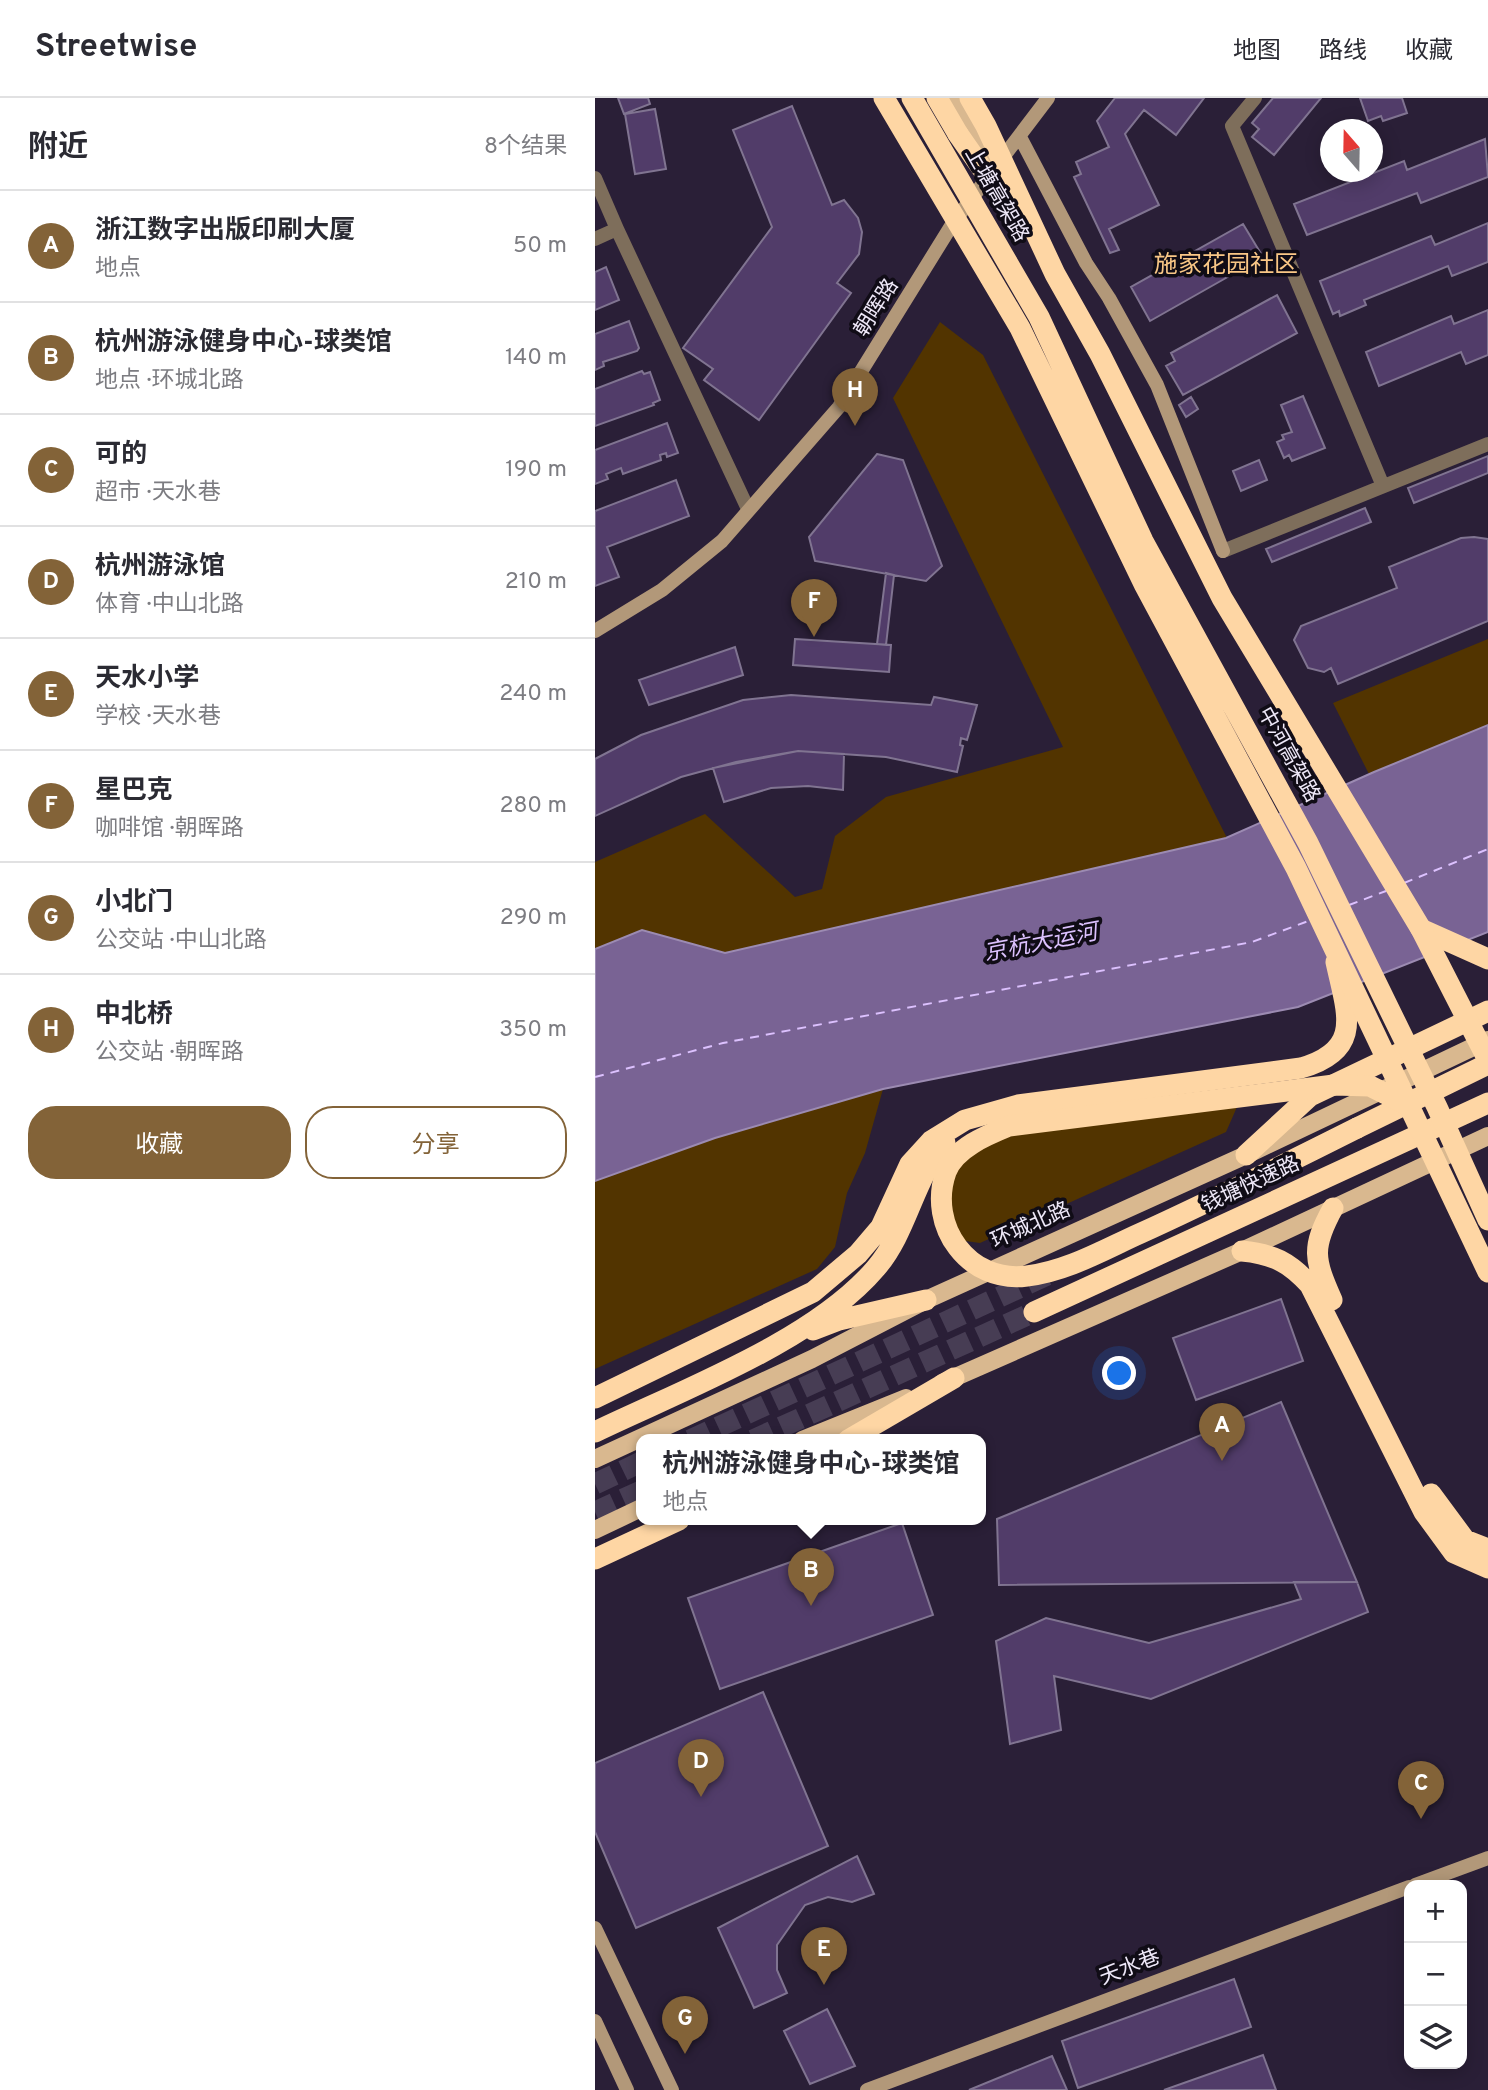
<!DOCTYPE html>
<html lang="zh">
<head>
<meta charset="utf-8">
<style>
	:root { --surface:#fff; --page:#f7f7f7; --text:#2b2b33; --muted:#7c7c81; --line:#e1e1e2; --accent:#836338 }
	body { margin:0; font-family:Overpass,"Noto Sans SC",sans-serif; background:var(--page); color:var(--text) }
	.controls { position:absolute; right:21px; bottom:21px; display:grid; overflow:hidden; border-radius:14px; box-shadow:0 4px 18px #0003 }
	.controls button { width:63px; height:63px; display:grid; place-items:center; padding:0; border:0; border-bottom:2px solid var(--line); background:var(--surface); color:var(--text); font:35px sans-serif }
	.compass { position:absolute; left:725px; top:21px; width:63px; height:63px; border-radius:50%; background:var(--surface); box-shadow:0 4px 18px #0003; rotate:340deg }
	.you { position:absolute; left:525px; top:1276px; width:24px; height:24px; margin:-18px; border:5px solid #fff; border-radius:50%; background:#1a73e8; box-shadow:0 0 0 10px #1a73e833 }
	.badge { display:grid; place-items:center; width:46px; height:46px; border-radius:50%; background:var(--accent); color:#fff; font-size:23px; font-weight:700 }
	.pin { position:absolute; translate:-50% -58px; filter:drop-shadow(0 2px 4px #0008) }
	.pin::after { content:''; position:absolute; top:37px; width:24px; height:21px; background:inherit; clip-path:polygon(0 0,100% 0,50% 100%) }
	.popup { position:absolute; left:41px; top:1336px; width:350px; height:91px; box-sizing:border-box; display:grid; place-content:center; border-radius:14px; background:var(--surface); filter:drop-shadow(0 2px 5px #0005); font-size:23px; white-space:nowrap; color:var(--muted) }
	.popup b { font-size:26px; color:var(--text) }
	.popup::after { content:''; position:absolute; left:50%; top:100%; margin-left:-14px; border:14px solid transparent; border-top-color:var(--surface) }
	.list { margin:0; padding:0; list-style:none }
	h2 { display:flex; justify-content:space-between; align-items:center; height:91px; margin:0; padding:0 28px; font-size:30px }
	h2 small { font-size:23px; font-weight:400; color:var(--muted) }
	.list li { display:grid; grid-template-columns:46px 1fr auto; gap:21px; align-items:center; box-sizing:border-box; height:112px; padding:0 28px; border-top:2px solid var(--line) }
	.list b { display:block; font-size:26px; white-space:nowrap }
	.list p { margin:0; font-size:23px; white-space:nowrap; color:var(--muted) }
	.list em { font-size:23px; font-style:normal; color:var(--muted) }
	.actions { display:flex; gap:14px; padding:21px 28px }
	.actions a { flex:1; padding:16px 0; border:2px solid var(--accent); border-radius:28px; text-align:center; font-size:24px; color:var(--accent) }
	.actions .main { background:var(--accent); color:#fff }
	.icon { flex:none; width:38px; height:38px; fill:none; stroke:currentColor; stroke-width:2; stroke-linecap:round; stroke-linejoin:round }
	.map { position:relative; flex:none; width:893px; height:1992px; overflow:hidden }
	header { display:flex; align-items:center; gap:42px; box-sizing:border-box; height:98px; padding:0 35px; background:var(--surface); border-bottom:2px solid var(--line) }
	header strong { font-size:33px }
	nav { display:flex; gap:38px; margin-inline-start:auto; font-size:24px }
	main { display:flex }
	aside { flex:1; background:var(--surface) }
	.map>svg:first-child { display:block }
</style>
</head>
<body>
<header>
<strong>Streetwise</strong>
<nav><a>地图</a><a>路线</a><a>收藏</a></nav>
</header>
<main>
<aside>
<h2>附近<small>8个结果</small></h2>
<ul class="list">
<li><span class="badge">A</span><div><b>浙江数字出版印刷大厦</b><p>地点</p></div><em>50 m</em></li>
<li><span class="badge">B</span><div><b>杭州游泳健身中心-球类馆</b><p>地点 · 环城北路</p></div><em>140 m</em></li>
<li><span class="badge">C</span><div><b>可的</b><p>超市 · 天水巷</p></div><em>190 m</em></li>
<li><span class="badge">D</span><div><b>杭州游泳馆</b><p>体育 · 中山北路</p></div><em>210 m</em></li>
<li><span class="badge">E</span><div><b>天水小学</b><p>学校 · 天水巷</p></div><em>240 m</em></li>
<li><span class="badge">F</span><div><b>星巴克</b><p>咖啡馆 · 朝晖路</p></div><em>280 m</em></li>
<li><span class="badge">G</span><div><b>小北门</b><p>公交站 · 中山北路</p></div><em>290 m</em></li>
<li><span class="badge">H</span><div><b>中北桥</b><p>公交站 · 朝晖路</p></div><em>350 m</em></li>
</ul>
<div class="actions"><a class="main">收藏</a><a>分享</a></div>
</aside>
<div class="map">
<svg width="893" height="1992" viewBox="0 0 893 1992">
	<rect width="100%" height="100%" fill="#2a1f37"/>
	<path fill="#523400" d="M345,224l43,33 244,483 -502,115 -83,-22 -47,18v-87l110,-48 90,83 27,-8 13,-53 51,-39 177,-50 -170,-349z
		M893,541v87l-119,48 -36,-71z
		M288,991l-18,64 -18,40 -12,54 -18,22 -222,100v-188l120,-43z
		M642,1009l-11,25 -246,111 -22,-3 -20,-56 47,-39 46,-17z"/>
	<path fill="#796394" stroke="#9c8bb2" stroke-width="2" d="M893,627v207l-190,75 -415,82 -168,49 -120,43v-232l47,-19 83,23 501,-115 148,-66z"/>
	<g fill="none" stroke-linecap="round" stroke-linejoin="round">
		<path stroke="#dcc1fe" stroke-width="2" stroke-dasharray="9 7" stroke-linecap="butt" d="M809,785l84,-34
			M754,807l37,-14
			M0,979l128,-34 529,-101 59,-22"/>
	</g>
	<path fill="#513c69" stroke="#807491" stroke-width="2" d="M23,0h30l2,6 -26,10z
		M520,0h89l-28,37 -32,-25 -19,24 34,71 -50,24 10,21 -9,3 -36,-76 7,-3 -5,-12 33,-15 -12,-26z
		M678,0h48l-47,57 -22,-18 7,-8 -7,-6z
		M765,0h42l5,15 -24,8 -2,-5 -13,5z
		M197,8l40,99 12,-5 14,18 4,14 -3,22 -22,29 14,10 -92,127 -55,-40 9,-11 -30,-21 89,-121 -39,-97z
		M60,11l11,60 -31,5 -10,-60z
		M890,41l3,38 -67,26 -4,-10 -110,42 -13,-31 110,-43 3,9z
		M893,125v39l-36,14 -4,-10 -84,34 2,5 -26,11 -1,-5 -6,3 -13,-33 111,-45 4,9z
		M648,126l20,33 -113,64 -19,-34z
		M11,169l13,33 -24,10v-38z
		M682,197l20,38 -114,62 -17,-29 9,-5 -4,-8z
		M893,212v45l-22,9 -5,-12 -82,34 -13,-34 85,-36 3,8z
		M34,223l10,27 -2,3 -34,11 1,4 -9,4v-36z
		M47,273l2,3 6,-2 10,28 -7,3 1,2 -59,21v-37z
		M708,298l22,52 -33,13 -3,-6 -5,3 -7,-16 7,-3 -2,-4 10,-3 -11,-27z
		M596,299l7,12 -12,8 -7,-12z
		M72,325l11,30 -11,4 -1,-4 -6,2 1,5 -38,14 -2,-6 -15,6 2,5 -13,5v-34z
		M282,356l26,6 39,106 -16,15 -111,-20 -6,-24z
		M893,358v17l-74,30 -6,-15z
		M664,362l8,20 -26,11 -8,-20z
		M81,382l13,36 -82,31 12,30 -24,9v-75z
		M770,410l6,14 -99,40 -6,-13z
		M879,439l14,2v82l-150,63 -7,-16 -7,4 -16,-4 -14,-28 7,-14 96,-38 -8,-21 72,-29z
		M291,475l8,2 -8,70 -9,-1z
		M200,541l96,6 -2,27 -96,-7z
		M140,549l8,28 -94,30 -10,-25z
		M196,597l140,10 3,-8 43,8 -10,35 -6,-2 -1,7 3,1 -6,26 -71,-15 -88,-6 -62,11 -55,15 -86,39v-57l46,-24 102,-35z
		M203,653l46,3 -1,36 -35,-4 -37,2 -47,14 -11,-34z
		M686,1201l22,62 -107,39 -23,-62z
		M686,1304l76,180 -358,3 -2,-66z
		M307,1425l31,92 -213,74 -32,-91z
		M699,1484h63l11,30 -217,87 -97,-23 7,54 -51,14 -14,-103 50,-23 103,25 152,-44z
		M168,1594l65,154 -192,82 -41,-96v-69z
		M262,1758l17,38 -22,8 -24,-5 -23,8 -28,40v25l10,23 -33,15 -36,-80z
		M639,1881l17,48 -173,61 -16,-47z
		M232,1911l28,57 -45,18 -26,-53z
		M668,1957l13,35h-112z
		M457,1958l15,34h-98z"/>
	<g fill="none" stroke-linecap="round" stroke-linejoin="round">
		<path stroke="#473d54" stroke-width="21" stroke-dasharray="21 10" stroke-linecap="butt" d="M95,1342l357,-165
			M158,1342l281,-128
			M0,1386l46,-22
			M0,1414l46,-21"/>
		<path stroke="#7e6e5b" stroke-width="14" d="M660,0l-23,28 151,360
			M0,80l22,51 -22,10
			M22,131l131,280
			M628,453l265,-107"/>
		<path stroke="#b29879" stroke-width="14" d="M425,39l66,126 23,35 48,87 66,166
			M0,533l67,-41 60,-49 117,-134 114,-184 95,-125
			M820,1787l73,-27
			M0,1830l77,162
			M0,1923l32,69
			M272,1992l542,-203"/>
		<path stroke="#d9b88f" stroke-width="18" d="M361,0l40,71
			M347,1285l300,-132 246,-115
			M207,1342l104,-42
			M0,1361l217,-100 114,-59 320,-145 242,-115
			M0,1432l46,-22"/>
		<path stroke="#fed6a4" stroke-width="21" d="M342,0l21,36
			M826,831l67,30
			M762,1030l131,-64
			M651,1057l64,-59 178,-85
			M647,1153c31,3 47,11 68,34l114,227 30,41 34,15
			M737,1202c-18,-41 -21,-52 1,-92
			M439,1214l454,-209
			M218,1232l26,-10 87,-20
			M0,1300l218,-106 45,-38 23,-27 29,-63 21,-23 34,-21 53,-15 283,-37c63,-18 46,-55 35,-106
			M0,1334c87,-42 219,-91 281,-164 32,-37 37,-89 69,-125
			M253,1342l106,-62
			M836,1396l34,46 23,9
			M0,1461l84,-39"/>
		<path stroke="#fed6a4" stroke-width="21" d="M289,0l136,230 124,256 152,284 192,404
			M317,0l127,219 104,224 165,302 129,264 51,113
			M375,0l16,28 69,148 45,80 122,244 199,331 67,131
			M363,36l64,92
			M762,1030c-72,36 -143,72 -216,105 -36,16 -73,38 -114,43 -58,8 -100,-50 -81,-104 9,-24 41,-37 63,-46l325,-41 36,1 36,18"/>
	</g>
	<g text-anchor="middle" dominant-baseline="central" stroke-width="7" stroke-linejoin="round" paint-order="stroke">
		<g font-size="21" fill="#eee8f8" stroke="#100c16">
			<text transform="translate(401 97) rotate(60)">上塘高架路</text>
			<text transform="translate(282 210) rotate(-58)">朝晖路</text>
			<text transform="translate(693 657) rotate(61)">中河高架路</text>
			<text transform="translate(656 1087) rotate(-25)">钱塘快速路</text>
			<text transform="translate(436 1128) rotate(-24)">环城北路</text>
			<text transform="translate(535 1870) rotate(-21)">天水巷</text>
		</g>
		<g font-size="23" font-style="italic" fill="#dcc1fe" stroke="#100c16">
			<text transform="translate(446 846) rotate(-11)">京杭大运河</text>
		</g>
		<g font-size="24" fill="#f9c786" stroke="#100c16">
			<text x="631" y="168">施家花园社区</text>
		</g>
	</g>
</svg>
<div class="controls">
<button>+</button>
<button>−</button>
<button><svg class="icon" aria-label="layers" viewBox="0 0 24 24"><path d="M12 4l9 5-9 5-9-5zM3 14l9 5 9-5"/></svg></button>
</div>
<svg class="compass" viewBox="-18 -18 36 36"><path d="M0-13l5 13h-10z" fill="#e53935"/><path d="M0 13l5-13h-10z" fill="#7c7c81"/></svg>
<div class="you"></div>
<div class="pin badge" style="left:627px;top:1363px">A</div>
<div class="pin badge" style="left:216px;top:1508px">B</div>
<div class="popup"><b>杭州游泳健身中心-球类馆</b>地点</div>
<div class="pin badge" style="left:826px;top:1721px">C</div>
<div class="pin badge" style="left:106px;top:1699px">D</div>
<div class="pin badge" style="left:229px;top:1887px">E</div>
<div class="pin badge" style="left:219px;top:539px">F</div>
<div class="pin badge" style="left:90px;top:1956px">G</div>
<div class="pin badge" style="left:260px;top:328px">H</div>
</div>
</main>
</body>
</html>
